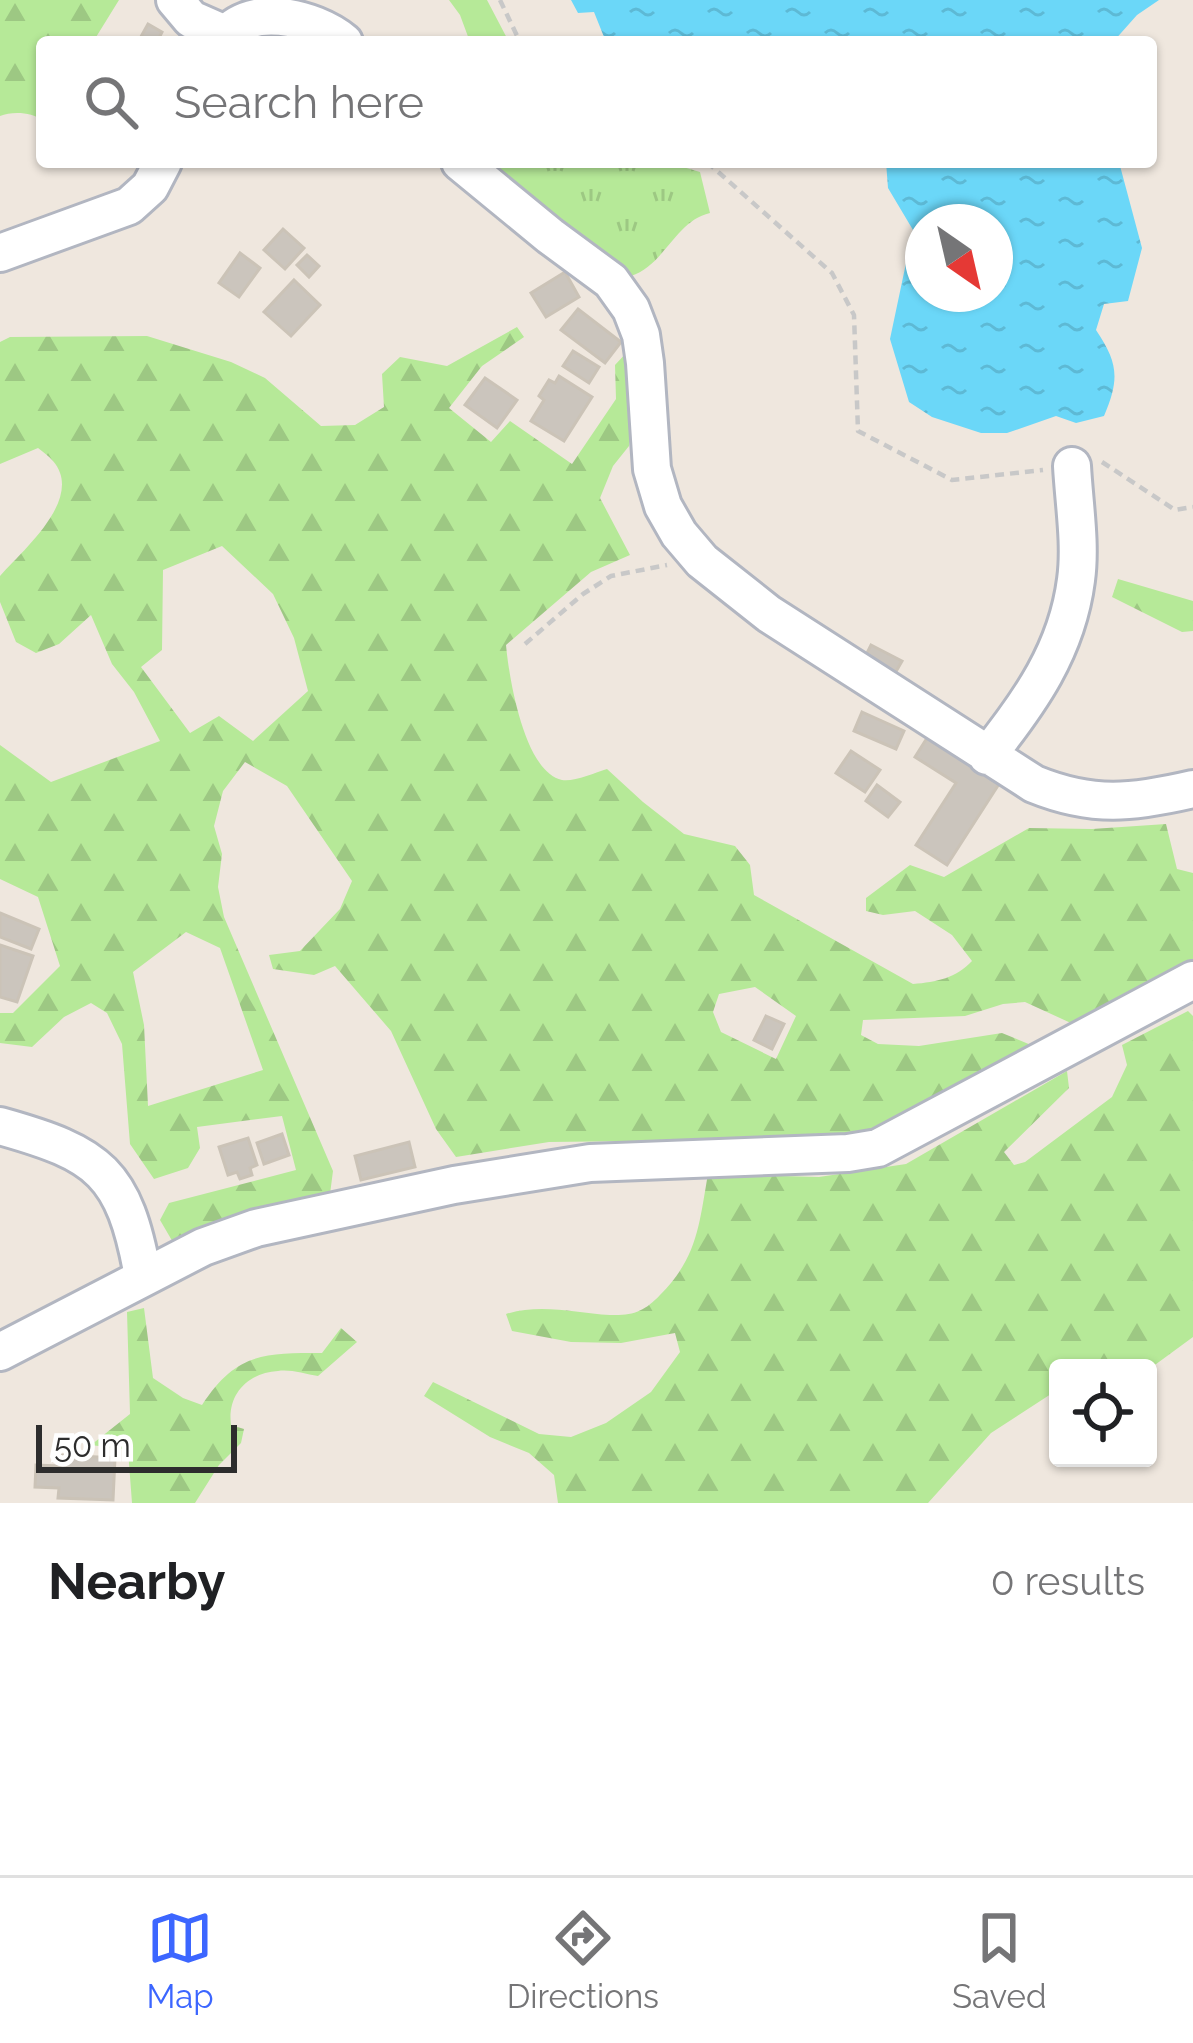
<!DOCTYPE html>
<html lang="en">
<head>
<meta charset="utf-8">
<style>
	:root { --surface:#fff; --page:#f2f2f2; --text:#202124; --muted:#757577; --line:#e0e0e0; --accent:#3c66ff }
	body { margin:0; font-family:Raleway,sans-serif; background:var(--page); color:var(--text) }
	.controls { position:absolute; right:36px; bottom:36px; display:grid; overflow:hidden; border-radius:12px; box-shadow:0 3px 9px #0004 }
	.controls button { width:108px; height:108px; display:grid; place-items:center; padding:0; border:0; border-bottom:3px solid var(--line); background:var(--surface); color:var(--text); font:60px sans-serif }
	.compass { position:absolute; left:905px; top:204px; width:108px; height:108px; border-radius:50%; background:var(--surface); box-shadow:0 3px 9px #0004; rotate:146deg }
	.scale { position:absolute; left:36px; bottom:30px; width:201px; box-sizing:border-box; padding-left:12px; border:6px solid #2d2d2d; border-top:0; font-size:33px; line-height:42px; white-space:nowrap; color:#2d2d2d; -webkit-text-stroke:9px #fff; paint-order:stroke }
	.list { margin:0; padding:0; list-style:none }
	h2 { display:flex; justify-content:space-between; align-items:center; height:156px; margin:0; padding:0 48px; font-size:51px }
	h2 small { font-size:39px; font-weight:400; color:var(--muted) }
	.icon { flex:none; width:66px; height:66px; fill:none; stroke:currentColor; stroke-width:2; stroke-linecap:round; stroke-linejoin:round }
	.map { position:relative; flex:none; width:1193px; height:1503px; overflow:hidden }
	.search { position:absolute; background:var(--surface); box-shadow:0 3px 9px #0004; left:36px; right:36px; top:36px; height:132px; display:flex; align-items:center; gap:30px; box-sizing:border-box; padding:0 42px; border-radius:12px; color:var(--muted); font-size:45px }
	.sheet { height:372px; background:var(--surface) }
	nav { display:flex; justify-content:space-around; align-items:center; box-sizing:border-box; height:168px; border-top:3px solid var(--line); background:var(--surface); font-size:33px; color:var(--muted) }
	nav a { display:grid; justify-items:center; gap:6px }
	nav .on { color:var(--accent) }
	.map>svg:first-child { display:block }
</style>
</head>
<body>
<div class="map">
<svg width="1193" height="1503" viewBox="0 0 1193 1503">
	<defs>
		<pattern id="grass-tufts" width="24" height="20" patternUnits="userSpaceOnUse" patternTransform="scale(3)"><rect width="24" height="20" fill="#b6e998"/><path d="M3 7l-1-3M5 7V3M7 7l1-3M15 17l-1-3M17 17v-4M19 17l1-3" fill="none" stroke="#9dc883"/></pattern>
		<pattern id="forest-firs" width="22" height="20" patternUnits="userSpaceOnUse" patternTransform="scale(3)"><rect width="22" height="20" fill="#b6e998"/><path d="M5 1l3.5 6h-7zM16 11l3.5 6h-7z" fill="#9dc883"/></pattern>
		<pattern id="water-ripples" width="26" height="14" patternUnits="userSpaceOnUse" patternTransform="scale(3)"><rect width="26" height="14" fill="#6bd7f8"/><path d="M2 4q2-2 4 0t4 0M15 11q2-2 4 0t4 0" fill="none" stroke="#5db9d5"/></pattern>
	</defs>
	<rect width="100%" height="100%" fill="#efe7de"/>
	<path fill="url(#grass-tufts)" d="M449,0h38l22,42h-39l-10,-27z
		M490,162h176l34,10 10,41c-35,8 -45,52 -79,63z"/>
	<path fill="url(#forest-firs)" fill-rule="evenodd" d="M0,0h119l-26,42h-51v78c-10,-8 -30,-9 -42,-4z
		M517,327l7,10 -42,29 -33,42 42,34 19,-21 62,43 44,-65 -1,-34 13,-14 8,48 -7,47 -16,20 -13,32 30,57 -39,17 -85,73c3,32 18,127 56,135 12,2 32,-7 45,-11l36,33 41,32 51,12 15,19 4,30 159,89c24,-2 43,-6 59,-23l-20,-26 -37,-24 -32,4 -17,-4v-13l44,-33 34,12 85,-49 63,1 74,-5 11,45 16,4v87l-66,32 -54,32 -48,-22 -22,2 -38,12 -102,4 -2,15 17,9 41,2 83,-13 29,12 -24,18 -128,72 -76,4 -254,3 -93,15 -20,-28 -45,-98 -56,-65 -21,9 -41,-6 -4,-14 31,-4 40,-42 12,-28 -65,-95 -42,-24 -22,29 -9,35 8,28 -4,33 6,30 109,254 -3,23 -156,50 -14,-24 9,-17 127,-33 -14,-54 -85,11 3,21 -12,20 -34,11 -24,-35 -8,-100 -15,-31 -16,-10 -27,14 -32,30 -32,-4v-30h13l47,-47 -22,-69 -38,-18v-134l51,37 109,-41 -26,-49 -22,-28 -21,-49 -32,29 -23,9 -20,-11 -16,-40v-26c23,-26 85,-78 53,-115 -4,-5 -10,-9 -15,-13l-38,16v-122l10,-5 137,-1 84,26 34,16 56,48 34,-1 29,-18 -2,-33 18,-17 47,9zM222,546l51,48 21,44 14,53 -55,50 -34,-25 -29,17 -49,-66 21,-17 1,-80zM186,932l34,16 43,122 -115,36 -4,-81 -11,-53zM755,987l41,29 -20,43 -55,-27 -8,-20 6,-18z
		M1118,579l75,22v30l-11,1 -70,-35z
		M1188,1011l5,5v321l-45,33 -90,-2v27l-7,-1 -60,39 -63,70h-370l-4,-28 -25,-22 -39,-16 -66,-41 9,-14 106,52 32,3 35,-14 45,-31 29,-40 -5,-19 -54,10 -50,-1 -59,-11 -6,-17c35,-11 69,-1 104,1 23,1 35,-4 50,-20 38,-38 39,-71 48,-121l111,3 87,-13 161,-93 2,17 -65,64 10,13 11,-3 87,-65 15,-32 -5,-20z
		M144,1308l9,70 30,20 19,7c34,-52 61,-52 120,-52l19,-25 16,14 -39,34c-13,-2 -28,-7 -40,-5 -31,2 -51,24 -47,54l13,4 -3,14 -22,22 -24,38h-63l-4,-53 -37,-5 39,-31 -3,-102z"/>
	<path fill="url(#water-ripples)" fill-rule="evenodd" d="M571,0h588l-22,15 -24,27h-507l-12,-30 -16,1z
		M886,162h233l23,86 -14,53 -24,3 -8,26c22,33 24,48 8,86l-28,7 -20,-7 -49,17h-26l-49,-16 -23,-15 -19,-63 23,-109 -25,-42zM995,222v72h-72v-72z"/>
	<path fill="#cbc5bd" stroke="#cbc3b7" stroke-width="3" d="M148,24l14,8 -5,10h-19z
		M283,229l21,19 -19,21 -21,-19z
		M240,253l20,15 -21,29 -20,-14z
		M307,255l12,11 -10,11 -12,-12z
		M565,272l14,25 -33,20 -15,-24z
		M294,280l26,25 -29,31 -27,-24z
		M578,309l43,33 -16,21 -44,-33z
		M573,351l26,16 -10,16 -26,-17z
		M559,376l33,21 -28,44 -33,-20 13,-21 -5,-4 10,-16 6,3z
		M485,378l32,22 -20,28 -32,-23z
		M871,645l31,16 -8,14 -30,-16z
		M862,712l42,19 -8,18 -42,-18z
		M927,738l72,46 -52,81 -31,-20 40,-62 -41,-26z
		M851,751l29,19 -15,22 -29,-19z
		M877,785l23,17 -12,15 -22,-16z
		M0,913l39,16 -8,20 -31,-12z
		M0,945l33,11 -16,46 -17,-5z
		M766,1016l18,8 -12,25 -18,-9z
		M282,1134l7,21 -25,9 -7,-21z
		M248,1138l9,27 -7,3 2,7 -12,4 -3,-7 -9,3 -9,-28z
		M409,1142l6,25 -54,13 -6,-24z
		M60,1455l55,3 -2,42 -55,-2 1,-10 -24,-1 1,-22 24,1z"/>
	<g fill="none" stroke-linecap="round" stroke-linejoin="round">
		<g stroke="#b2b6c1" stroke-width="42">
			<path id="minor" d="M175,0l16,19 34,15
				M221,42c24,-42 93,-25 123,0
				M460,162l90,74 61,45 20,28 10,26 4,28 7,106 11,37 16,28 23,27 67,53 265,170c59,24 99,19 159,5
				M0,253l129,-47 21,-19 13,-25
				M987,756c43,-54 80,-106 89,-176 5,-36 -2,-77 -4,-114
				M0,1126c100,28 124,46 143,150
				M0,1352l203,-105 53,-19 198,-43 136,-22 258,-10 30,-5 315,-168"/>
		</g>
		<path stroke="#c8c8c8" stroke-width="4.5" stroke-dasharray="9 6" stroke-linecap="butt" d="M500,0l20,42
			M707,162l125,111 22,42 4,116 94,49 91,-10
			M1102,462l73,48 18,-3
			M525,644l58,-50 28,-18 56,-11"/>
		<use href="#minor" stroke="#fff" stroke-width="36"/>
	</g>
</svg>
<div class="controls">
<button><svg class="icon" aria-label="locate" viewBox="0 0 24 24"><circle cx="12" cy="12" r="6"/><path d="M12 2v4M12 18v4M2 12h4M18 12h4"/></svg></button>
</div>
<svg class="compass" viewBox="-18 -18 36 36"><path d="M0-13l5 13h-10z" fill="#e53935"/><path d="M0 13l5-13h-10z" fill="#757577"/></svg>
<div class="scale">50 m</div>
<div class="search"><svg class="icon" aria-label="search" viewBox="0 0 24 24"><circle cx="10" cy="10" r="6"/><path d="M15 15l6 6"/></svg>Search here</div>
</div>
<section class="sheet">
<h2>Nearby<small>0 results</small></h2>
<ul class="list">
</ul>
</section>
<nav>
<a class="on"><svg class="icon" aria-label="map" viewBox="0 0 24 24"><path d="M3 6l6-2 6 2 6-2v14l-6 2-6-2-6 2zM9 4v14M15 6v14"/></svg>Map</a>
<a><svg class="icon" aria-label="directions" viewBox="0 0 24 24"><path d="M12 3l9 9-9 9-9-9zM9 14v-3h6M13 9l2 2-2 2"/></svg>Directions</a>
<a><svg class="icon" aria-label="saved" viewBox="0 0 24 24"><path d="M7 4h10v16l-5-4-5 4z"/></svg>Saved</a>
</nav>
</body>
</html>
